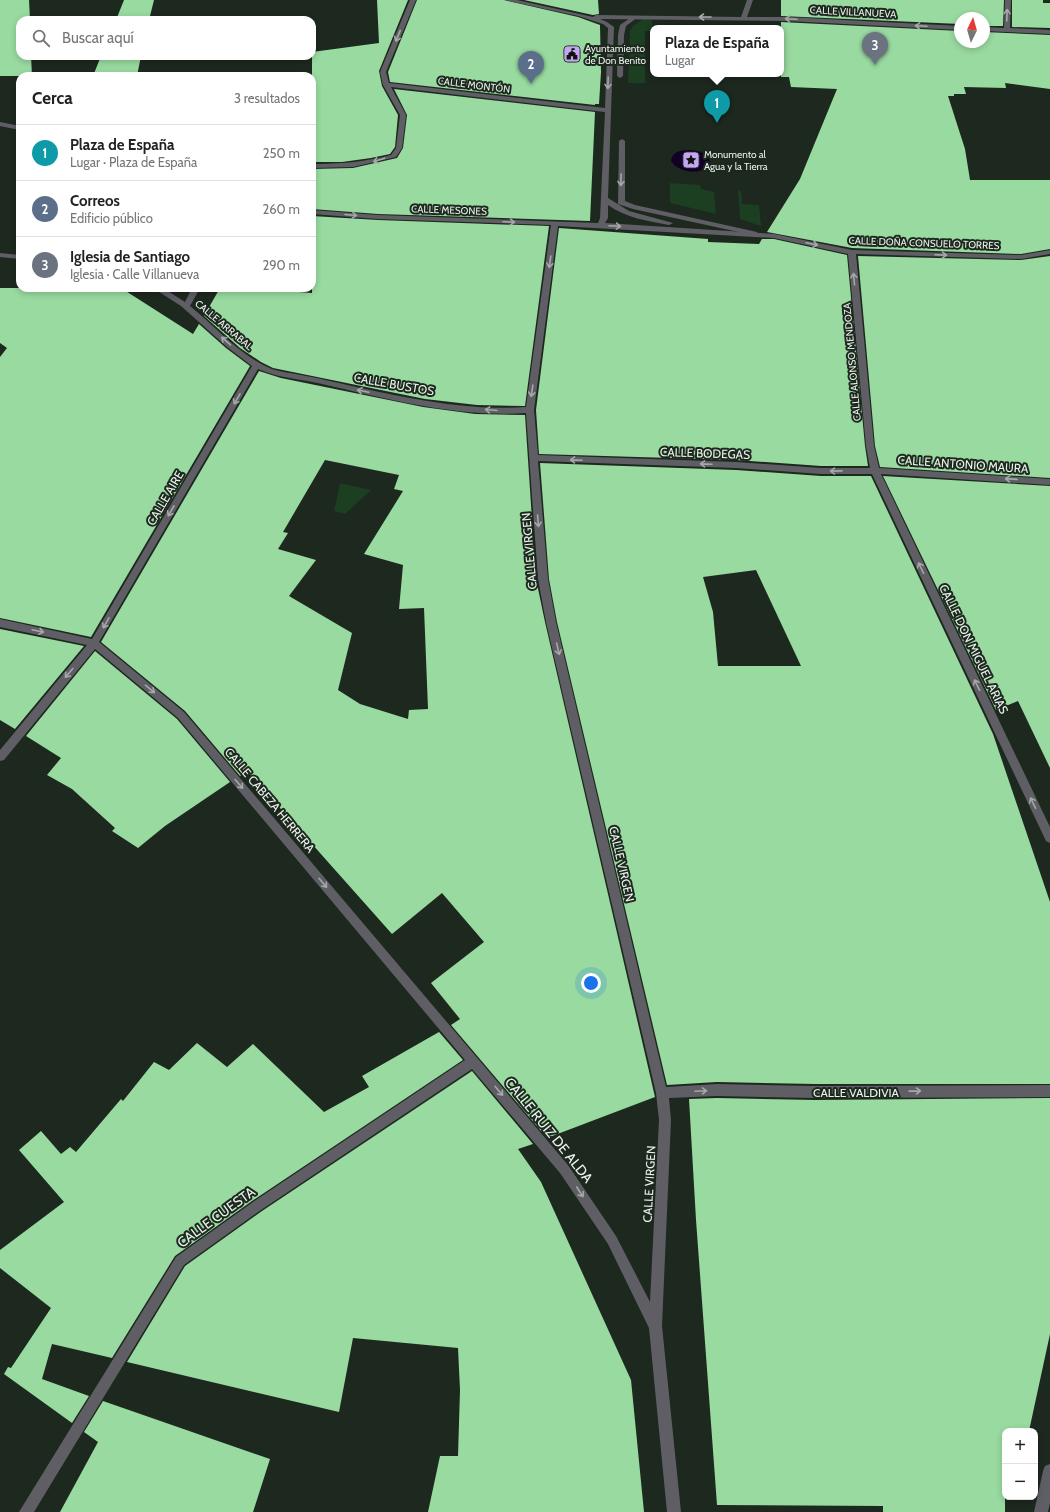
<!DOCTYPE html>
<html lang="es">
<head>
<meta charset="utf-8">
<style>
	:root { --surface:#fff; --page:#f2f2f2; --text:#222; --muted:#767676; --line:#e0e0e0; --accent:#0b8043 }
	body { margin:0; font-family:Cabin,sans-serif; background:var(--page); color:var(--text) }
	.controls { position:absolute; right:12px; bottom:12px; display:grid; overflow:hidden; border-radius:8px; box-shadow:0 2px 6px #0003 }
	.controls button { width:36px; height:36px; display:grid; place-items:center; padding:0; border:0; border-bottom:1px solid var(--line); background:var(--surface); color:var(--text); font:20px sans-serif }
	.compass { position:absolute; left:954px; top:12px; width:36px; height:36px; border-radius:50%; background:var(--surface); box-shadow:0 2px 6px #0003; rotate:5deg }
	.you { position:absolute; left:591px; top:983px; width:14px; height:14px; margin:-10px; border:3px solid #fff; border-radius:50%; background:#1a73e8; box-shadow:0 0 0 6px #1a73e833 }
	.badge { display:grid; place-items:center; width:26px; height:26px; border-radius:50%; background:var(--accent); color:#fff; font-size:13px; font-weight:700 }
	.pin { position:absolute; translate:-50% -33px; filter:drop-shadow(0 1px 2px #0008) }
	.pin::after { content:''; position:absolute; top:21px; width:14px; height:12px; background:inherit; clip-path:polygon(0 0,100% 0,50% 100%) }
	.popup { position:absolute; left:650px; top:25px; width:134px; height:52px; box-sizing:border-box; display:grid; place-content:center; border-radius:8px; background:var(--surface); filter:drop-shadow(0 1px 3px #0005); font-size:13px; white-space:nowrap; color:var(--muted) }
	.popup b { font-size:15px; color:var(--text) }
	.popup::after { content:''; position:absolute; left:50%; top:100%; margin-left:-8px; border:8px solid transparent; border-top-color:var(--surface) }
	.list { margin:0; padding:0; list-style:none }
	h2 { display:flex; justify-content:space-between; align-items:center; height:52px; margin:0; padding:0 16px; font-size:17px }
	h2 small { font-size:13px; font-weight:400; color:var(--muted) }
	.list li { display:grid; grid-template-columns:26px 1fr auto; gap:12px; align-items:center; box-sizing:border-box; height:56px; padding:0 16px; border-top:1px solid var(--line) }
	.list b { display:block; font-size:15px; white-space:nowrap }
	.list p { margin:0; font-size:13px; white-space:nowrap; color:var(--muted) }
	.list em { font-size:13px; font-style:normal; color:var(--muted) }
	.icon { flex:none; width:22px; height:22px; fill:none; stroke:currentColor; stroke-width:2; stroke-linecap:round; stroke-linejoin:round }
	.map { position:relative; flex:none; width:1050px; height:1512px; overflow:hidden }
	.search { position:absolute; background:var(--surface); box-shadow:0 2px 6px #0003; left:16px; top:16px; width:300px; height:44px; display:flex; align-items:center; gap:10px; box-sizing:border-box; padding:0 14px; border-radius:12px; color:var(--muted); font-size:15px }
	.panel { position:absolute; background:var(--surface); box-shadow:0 2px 6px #0003; left:16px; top:72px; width:300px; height:220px; border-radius:12px }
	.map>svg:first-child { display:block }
</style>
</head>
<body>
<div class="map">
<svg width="1050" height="1512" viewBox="0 0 1050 1512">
	<rect width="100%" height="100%" fill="#1d281e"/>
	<path fill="#1c3e21" d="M643,19l9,1 1,6 17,1 -17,1v3h-8v52h-17l2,-52 3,-5z
		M670,183l30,2 1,4 13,3 2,22 -46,-11z
		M738,190l3,1 1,13 17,1 2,21 -21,-7z
		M340,483l31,7 -26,24 -11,-3z"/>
	<path fill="#130027" d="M691,150c8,1 17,3 19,12 -6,15 -32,11 -39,-1 1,-10 11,-11 20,-11z"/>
	<path fill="#98daa0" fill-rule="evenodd" d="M0,0h29l1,20h-10v36h11l1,20h-32z
		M124,0h30l-5,20h-33z
		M377,0h31l-29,71 3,15 16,29 -3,32 -5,7 -19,4 -29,4h-30v-110l67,-9z
		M417,0h87l74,17 22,8 1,47 -2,32h-4v1l-205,-23 -2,-10z
		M524,0h74l1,14 -6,1z
		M781,0h223l-1,26h-19v-8h-24v6l-179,-8z
		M1012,0h31v3h7v25l-38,-1z
		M781,22l179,9v11h24v-10l66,3v54l-45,-6 1,5 -42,-1 2,7h-12v2h-6l17,53 5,31h80v69l-29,5 -169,-6 -85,-16 33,-53 37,-90 -46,-2 -2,-10h-8z
		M101,56h40l-4,20h-44z
		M394,89l201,23 -5,109 -212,-7 -66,-5v-40l41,-1 44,-10 6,-10 4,-33z
		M312,216l66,4 171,6 -24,180 -48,-1 -52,-6 -152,-31 -12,-6 -21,-14 -36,-32 16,-28h27l65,5z
		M559,228l149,11v3l51,2 3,-5h12l73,16 18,191 3,20h-47l-85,-6 -197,-6 -3,-44z
		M858,256l163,4 29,-4v222l-170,-11 -5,-21z
		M0,288h121l72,46 6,-10 27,24 24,18 -159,271 -91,-19v-261l7,-9 -7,-5z
		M259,371l22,7 142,29 52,7 50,1 11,164 9,43 110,475 -108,41 -96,-113 9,-6 -29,-36 53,-41 -42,-49 -50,41 -145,-163 -7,5 -55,-65 -84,-69zM325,460l74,15 -5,14 9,2 -39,63 39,11 -4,44 25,-1 4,101 -19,1 -1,9 -48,-15 -22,-14 14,-57 -63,-37 27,-36 -38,-11 10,-16 -5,-1z
		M540,463l196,7 85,6h50l122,258 57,168v182h-235l-98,-2 -50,3 -110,-463 -8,-43zM756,570l45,96h-83l-5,-54 -10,-35z
		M883,476l167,10v282l-32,-67 -22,9z
		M0,629l84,17 -69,83 -15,-9z
		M95,651l82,68 53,63 -65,44 -27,22 -26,-17 3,-3 -43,-39 -25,-14 14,-17 -35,-22z
		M439,1032l24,28 -211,141 -77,55 -63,102 -60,-14 -10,35 47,17 -17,27 -68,-49 4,-7 3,1 40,-60 -51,-40v-18l64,-48 -45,-52 22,-19 20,23 9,-7 6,5 45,-53 2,2 31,-39 15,8 28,-27 30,24 26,-23 71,68 45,-25 -7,-11z
		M472,1071l61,73 -15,5 23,33 90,198 13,132h-216l12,-56h18l2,-66 -2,-42 -105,-10 -14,74 -212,-50 58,-96 77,-55z
		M717,1098l98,2 235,-2v236l-21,97h-24v81h-122v-6l-166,-1 -21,-285 -7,-121z
		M103,1401l167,58 -17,53h-193l38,-70 -14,-10z"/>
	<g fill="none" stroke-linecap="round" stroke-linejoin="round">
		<path fill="#605e65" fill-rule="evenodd" d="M633,16l5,1 -12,9 -2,9 -1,41 -3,2 -3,-2 1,-41 2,-10z
			M622,139l3,2v60l10,4 122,27v4l-124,-27 -15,-5 1,-63z"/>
		<path fill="#605e65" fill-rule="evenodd" d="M410,0h6l-30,72 3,11 216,25 3,-80 -5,-4 -25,-8 -73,-16h12l76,17 3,-2 145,2 6,-17h6l-6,17h40l173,9v4l-173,-9 -187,-2 7,3 7,5 -6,171 21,13 44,12 -4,2c-21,-4 -43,-7 -61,-20v13l-3,5 169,11 78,16 169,5 29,-5v4l-29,5 -165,-5 18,192 5,22 171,11v6l-169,-11 169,353v16l-4,-2 -174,-367h-51l-85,-6 -198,-7 10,118 8,43 110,465 51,-3 98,2 235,-1v12l-235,1 -98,-2 -48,2 2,22 -9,206 19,186h-14l-18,-184 -41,-84 -48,-71 -88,-104 -211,141 -77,55 -150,247h-15l157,-255 77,-55 212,-142 -287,-342 -83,-69 -91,111 -4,1v-11l87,-105 -87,-18v-8l92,20 160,-273 -25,-19 -46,-41 -28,-18h10l22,14 7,-14h8l-10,18c26,21 50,50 82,63 17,5 35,6 53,11 63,14 137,32 201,27l25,-182 -173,-6 -66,-5v-4l66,5 220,8 2,-5 5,-106 -214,-25 15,28 -4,33 -6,9 -43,10 -41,1v-4c27,0 53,-2 79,-9l5,-7 4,-33 -17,-30 -3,-13zM558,226l216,12 74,16 18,192 4,22h-49l-85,-6 -198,-7 -4,-45zM258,369c20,9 43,10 64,15 65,15 138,34 204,29l12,166 8,43 110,471 3,27 -9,182 -34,-66 -48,-71 -384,-453 -85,-70z
			M1005,0h6l-1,28 40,2v4l-66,-3v-4l20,1z
			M0,122l20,4v4l-20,-4z
			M0,253l20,2v4l-20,-2z
			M1050,1464v39l-2,9h-14l9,-41 2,-5z"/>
	</g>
	<defs><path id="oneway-shaft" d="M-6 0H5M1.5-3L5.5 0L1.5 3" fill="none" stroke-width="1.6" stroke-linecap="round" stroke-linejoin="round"/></defs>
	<g stroke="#a5a8a8">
		<use href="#oneway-shaft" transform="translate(1007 15) rotate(-88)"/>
		<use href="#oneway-shaft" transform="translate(705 17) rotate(-180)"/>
		<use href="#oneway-shaft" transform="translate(791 19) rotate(-177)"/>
		<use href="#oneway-shaft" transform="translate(921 26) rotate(-177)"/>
		<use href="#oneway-shaft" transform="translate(398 36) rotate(112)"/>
		<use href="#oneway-shaft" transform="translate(608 83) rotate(92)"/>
		<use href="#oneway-shaft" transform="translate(379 160) rotate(162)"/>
		<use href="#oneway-shaft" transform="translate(621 180) rotate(91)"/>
		<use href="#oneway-shaft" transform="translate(351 215) rotate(5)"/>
		<use href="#oneway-shaft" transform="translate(509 222) rotate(2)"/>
		<use href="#oneway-shaft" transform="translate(615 226) rotate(3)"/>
		<use href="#oneway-shaft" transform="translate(812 244) rotate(12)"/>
		<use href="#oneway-shaft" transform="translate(941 255) rotate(2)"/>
		<use href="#oneway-shaft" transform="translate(550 262) rotate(98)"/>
		<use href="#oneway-shaft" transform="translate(854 279) rotate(-95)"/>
		<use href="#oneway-shaft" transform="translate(226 341) rotate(-139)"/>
		<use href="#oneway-shaft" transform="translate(363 391) rotate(-168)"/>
		<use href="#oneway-shaft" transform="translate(532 391) rotate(98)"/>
		<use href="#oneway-shaft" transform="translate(237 399) rotate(120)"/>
		<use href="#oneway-shaft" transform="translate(491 410) rotate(-175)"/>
		<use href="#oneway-shaft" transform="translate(576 460) rotate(-178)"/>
		<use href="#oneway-shaft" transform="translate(706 464) rotate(-178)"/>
		<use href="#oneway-shaft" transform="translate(836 471) rotate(179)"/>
		<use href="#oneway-shaft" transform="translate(1011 479) rotate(-176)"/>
		<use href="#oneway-shaft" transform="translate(171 511) rotate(120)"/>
		<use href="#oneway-shaft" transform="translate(538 521) rotate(86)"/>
		<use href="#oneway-shaft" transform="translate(921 568) rotate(-116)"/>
		<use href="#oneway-shaft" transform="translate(106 623) rotate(120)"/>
		<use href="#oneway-shaft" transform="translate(38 631) rotate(12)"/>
		<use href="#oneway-shaft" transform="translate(558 649) rotate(77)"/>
		<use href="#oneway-shaft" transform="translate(69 673) rotate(130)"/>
		<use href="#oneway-shaft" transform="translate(977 685) rotate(-116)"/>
		<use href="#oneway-shaft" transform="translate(150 689) rotate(39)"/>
		<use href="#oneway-shaft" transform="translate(239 784) rotate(50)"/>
		<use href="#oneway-shaft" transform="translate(1033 803) rotate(-116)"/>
		<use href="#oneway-shaft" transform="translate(323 883) rotate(50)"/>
		<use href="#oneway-shaft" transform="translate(499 1091) rotate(50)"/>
		<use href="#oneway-shaft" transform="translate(701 1091) rotate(-3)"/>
		<use href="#oneway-shaft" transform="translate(915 1091) rotate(-1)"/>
		<use href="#oneway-shaft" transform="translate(580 1192) rotate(57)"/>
	</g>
	<defs>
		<g id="civic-square" transform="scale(0.9)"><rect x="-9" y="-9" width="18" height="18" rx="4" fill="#c4a7f1" stroke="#1d281e"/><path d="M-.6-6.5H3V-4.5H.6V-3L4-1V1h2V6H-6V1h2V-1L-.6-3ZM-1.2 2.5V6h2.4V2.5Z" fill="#111"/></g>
		<g id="sight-square" transform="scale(0.9)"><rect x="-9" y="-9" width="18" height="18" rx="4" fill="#c4a7f1" stroke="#1d281e"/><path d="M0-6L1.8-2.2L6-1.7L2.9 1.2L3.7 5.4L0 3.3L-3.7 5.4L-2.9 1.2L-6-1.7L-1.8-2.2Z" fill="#111"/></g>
	</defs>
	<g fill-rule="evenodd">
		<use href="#civic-square" x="572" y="54"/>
		<use href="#sight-square" x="691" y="160"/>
	</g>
	<g text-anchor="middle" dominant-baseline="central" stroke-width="4" stroke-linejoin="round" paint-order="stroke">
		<g font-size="10" fill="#eaf2eb" stroke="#1d281e">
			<text transform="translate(853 12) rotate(3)">CALLE VILLANUEVA</text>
			<text transform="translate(474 85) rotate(7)">CALLE MONTÓN</text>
			<text transform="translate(449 210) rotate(2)">CALLE MESONES</text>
			<text transform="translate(924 243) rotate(2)">CALLE DOÑA CONSUELO TORRES</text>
			<text transform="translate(224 325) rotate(40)">CALLE ARRABAL</text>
			<text transform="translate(852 362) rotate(-95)">CALLE ALONSO MENDOZA</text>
		</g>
		<g font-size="10" fill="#eaf2eb" stroke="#1d281e" text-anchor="start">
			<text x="585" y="48">Ayuntamiento<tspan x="585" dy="12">de Don Benito</tspan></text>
			<text x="704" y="154">Monumento al<tspan x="704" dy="12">Agua y la Tierra</tspan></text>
		</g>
		<g font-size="12" fill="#eaf2eb" stroke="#1d281e">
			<text transform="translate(394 384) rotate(10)">CALLE BUSTOS</text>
			<text transform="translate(705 453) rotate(2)">CALLE BODEGAS</text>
			<text transform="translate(963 464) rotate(4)">CALLE ANTONIO MAURA</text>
			<text transform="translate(165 498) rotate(-60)">CALLE AIRE</text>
			<text transform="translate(529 551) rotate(-95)">CALLE VIRGEN</text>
			<text transform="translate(974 649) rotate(64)">CALLE DON MIGUEL ARIAS</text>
			<text transform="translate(270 800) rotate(50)">CALLE CABEZA HERRERA</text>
			<text transform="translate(622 864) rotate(77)">CALLE VIRGEN</text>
			<text x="856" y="1092">CALLE VALDIVIA</text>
			<text transform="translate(649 1184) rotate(-87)">CALLE VIRGEN</text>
		</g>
		<g font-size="14" fill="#eaf2eb" stroke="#1d281e">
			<text transform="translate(549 1130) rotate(51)">CALLE RUIZ DE ALDA</text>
			<text transform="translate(216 1217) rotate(-36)">CALLE CUESTA</text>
		</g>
	</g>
</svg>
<div class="controls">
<button>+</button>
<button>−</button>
</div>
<svg class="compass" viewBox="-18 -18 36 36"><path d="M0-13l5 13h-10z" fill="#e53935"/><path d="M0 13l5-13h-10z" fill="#767676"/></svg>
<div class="you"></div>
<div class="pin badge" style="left:717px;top:123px;background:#0f9aa8">1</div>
<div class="popup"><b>Plaza de España</b>Lugar</div>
<div class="pin badge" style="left:531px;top:84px;background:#5c6f8a">2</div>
<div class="pin badge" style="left:875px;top:65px;background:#6b7280">3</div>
<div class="search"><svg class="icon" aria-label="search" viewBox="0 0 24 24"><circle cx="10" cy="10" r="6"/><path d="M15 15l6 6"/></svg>Buscar aquí</div>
<section class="panel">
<h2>Cerca<small>3 resultados</small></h2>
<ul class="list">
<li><span class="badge" style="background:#0f9aa8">1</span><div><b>Plaza de España</b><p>Lugar · Plaza de España</p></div><em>250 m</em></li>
<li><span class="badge" style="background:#5c6f8a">2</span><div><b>Correos</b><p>Edificio público</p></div><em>260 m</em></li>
<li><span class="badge" style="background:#6b7280">3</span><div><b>Iglesia de Santiago</b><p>Iglesia · Calle Villanueva</p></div><em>290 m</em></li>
</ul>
</section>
</div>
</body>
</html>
